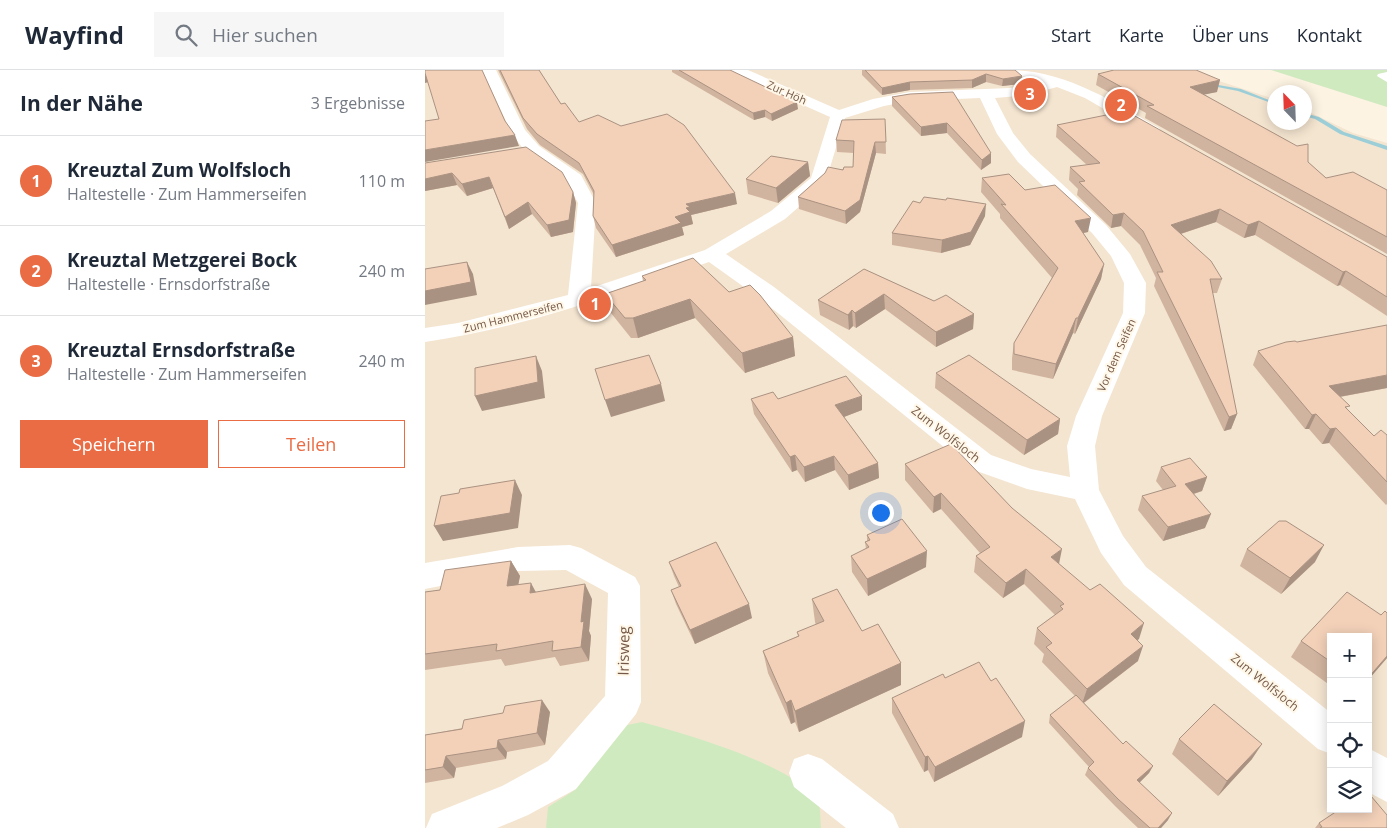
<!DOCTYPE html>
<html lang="de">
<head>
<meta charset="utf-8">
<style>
	:root { --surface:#fff; --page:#f6f6f7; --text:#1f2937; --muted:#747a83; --line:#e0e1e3; --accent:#ea6c44 }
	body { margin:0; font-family:"Open Sans",sans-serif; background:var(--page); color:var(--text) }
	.controls { position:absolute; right:15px; bottom:15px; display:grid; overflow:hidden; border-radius:0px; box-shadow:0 2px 12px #0003 }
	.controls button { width:45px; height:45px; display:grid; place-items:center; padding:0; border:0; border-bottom:1px solid var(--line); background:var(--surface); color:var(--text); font:25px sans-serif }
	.compass { position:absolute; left:842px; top:15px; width:45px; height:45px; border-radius:50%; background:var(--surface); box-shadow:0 2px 12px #0003; rotate:337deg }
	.you { position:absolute; left:455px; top:442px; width:18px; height:18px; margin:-12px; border:4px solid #fff; border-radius:50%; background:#1a73e8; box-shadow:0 0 0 8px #1a73e833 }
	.badge { display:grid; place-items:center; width:32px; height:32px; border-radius:50%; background:var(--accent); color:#fff; font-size:16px; font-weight:700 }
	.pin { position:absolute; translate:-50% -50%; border:2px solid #fff; box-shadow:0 1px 5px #0006 }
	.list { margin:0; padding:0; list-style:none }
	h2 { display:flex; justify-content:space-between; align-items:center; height:65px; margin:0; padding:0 20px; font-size:21px }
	h2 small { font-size:16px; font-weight:400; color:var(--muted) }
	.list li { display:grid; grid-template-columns:32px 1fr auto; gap:15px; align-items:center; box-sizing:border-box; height:90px; padding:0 20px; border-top:1px solid var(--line) }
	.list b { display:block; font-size:19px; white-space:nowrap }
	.list p { margin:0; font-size:16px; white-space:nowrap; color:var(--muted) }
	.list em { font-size:16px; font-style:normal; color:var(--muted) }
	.actions { display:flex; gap:10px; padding:15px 20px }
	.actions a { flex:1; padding:11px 0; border:1px solid var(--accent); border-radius:0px; text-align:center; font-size:18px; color:var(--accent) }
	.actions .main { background:var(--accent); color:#fff }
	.icon { flex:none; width:28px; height:28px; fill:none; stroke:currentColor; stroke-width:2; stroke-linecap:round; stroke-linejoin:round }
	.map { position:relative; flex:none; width:962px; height:758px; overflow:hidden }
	header { display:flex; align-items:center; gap:30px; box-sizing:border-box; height:70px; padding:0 25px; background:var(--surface); border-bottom:1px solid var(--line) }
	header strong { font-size:24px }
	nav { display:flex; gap:28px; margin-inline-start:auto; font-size:18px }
	.search { width:350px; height:45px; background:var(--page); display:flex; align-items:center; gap:12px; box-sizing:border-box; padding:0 18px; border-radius:0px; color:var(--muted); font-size:19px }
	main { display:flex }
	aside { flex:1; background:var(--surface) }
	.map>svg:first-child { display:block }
</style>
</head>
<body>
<header>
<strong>Wayfind</strong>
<div class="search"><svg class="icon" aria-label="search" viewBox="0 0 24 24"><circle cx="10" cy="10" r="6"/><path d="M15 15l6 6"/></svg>Hier suchen</div>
<nav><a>Start</a><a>Karte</a><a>Über uns</a><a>Kontakt</a></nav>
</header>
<main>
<aside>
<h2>In der Nähe<small>3 Ergebnisse</small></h2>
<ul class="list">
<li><span class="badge">1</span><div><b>Kreuztal Zum Wolfsloch</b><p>Haltestelle · Zum Hammerseifen</p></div><em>110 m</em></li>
<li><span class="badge">2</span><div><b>Kreuztal Metzgerei Bock</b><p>Haltestelle · Ernsdorfstraße</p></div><em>240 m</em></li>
<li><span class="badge">3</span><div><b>Kreuztal Ernsdorfstraße</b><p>Haltestelle · Zum Hammerseifen</p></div><em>240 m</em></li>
</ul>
<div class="actions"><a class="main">Speichern</a><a>Teilen</a></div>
</aside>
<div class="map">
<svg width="962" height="758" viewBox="0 0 962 758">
	<rect width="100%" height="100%" fill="#fdf3e2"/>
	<path fill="#f4e5d0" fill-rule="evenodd" d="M0,0h760l89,29v23h30l1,-12 48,23 34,10v685h-962zM906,567h37v172h-37z"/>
	<path fill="#d0eac0" d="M846,0h116v37z
		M217,652c40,11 157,44 176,80 3,6 2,18 3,26h-275l2,-21 27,-17 52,-65z"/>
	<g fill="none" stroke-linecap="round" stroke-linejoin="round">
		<path fill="#9cced8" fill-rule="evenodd" d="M782,13l34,6 33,13v2l-36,-13 -31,-6z
			M879,43l15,4 25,15 43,14v4l-47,-16 -25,-15 -11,-3z"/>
		<path fill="#fff" fill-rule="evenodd" d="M962,2v10l-10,-6 1,-2z"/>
		<path fill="#fff" fill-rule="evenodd" d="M57,0h14l29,60 14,16 42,29 15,28 -5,85 114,-38 66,-39 40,-33 19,-61 -99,-44 -2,-3h19l91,40 34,-11 37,-7 100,-4 33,-6 -32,-9 -2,-3c56,0 103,31 150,58l2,3 -2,3h-12l-62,-36 -28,-11 -29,8 -33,3 18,35 17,21 76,71 24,29 16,29 -1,30 -43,103 -7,30 4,44 24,46 23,31 185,146v41l-13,-5 -194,-164 -23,-32 -26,-54 -48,-10 -56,-20 -213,-172 -49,-35c-93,32 -186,66 -284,80v-14l33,-5 110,-28 10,-92 -11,-21 -40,-28 -15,-20zM555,28l17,36 21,28 74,71 19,23 13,27 -1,30 -47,103 -9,30 3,31 -39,-8 -40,-14 -217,-168 -48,-33 59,-35 40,-35 20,-66 39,-12 26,-5z
			M145,475l11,3 54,29 5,9 1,116 -5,12 -60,75 -48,26 -31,13h-71l6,-14 70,-28 46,-25 57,-65 3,-103 -42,-23 -48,1 -93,18v-26l93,-16z
			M943,678l19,10v44l-19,-10z
			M383,684l14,5 71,55 6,14h-53l-52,-41 -5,-14 5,-14z"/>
	</g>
	<path fill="#d1b49f" d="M73,0h41l22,34 18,18 158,82 -46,11 2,9 -11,3 2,8 -68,22 -20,-29 -3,-12 1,-21 -11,-21 -43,-29 -13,-16z
		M247,0h58l68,39 -26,12 -7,-4 -11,3 -82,-48z
		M437,0h153l6,14 -19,2 -16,-4 -14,6 -62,2 -28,5 -20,-20z
		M673,4l119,18 -13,2 104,68 18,16 61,12v64l-242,-136 1,-5 -50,-28z
		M485,24l81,59v10l-10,7 -34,-37 -26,3 -29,-30v-9z
		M460,49l1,35 -10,-1 -16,59 -14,12 -47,-15 -1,-12 27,-24 28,-6 1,-14 -17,-1 -1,-12z
		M632,55l330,132v59l-47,-31 -3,1 -82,-51 -11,3 -28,-16 -35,12 41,45 -5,14h-5l25,121 -6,15 -7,2 -70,-145 2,-8 -16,-33 -19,-19 -10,2 -34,-33 1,-6 -9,-9 1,-13 17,-2 -31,-28z
		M383,92l2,14 -32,27 -30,-9 -2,-15z
		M0,93l148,29 3,11 -3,29 -22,5 -19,-23 -23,15 -16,-41 -26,8 -10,-11 -32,6z
		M557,108l43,12 63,42 -5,1 21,31 -3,15 -26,55 -2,-1 -20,46 -41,-9v-12l2,-15 38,-65 -52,-60v-4l-19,-22z
		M495,133l65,13 -15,29 -29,8 -49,-8v-12z
		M439,199l70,32 40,13 -1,15 -37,18 -51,-38 -29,19 -3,-2 -4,4 -29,-15 -2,-15z
		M217,206l87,16 64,45 2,19 -50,17 -50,-55 -57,20h-7l-20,-25 -6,-19 38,-13z
		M872,272l90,46 -47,9 8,13 26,26 13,-1v69l-1,1 -57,-62 -7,1 -13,-15h-4l-52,-64 5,-14z
		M511,303l124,46 -2,15 -34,21 -89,-67z
		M326,329h27l84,11 -18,7 34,46 1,15 -30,12 -14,-20 -30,12 -8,-12 -5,2 -38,-58z
		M480,394l154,100 80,75 -2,1 1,21 -54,42 39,41 30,22 -4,7 -10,10 29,37 -7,8h-23l-23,-22 -30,-31 3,-7 1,-1 -40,-44 1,-8 25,-19 -33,-34 2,-8 -10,-10 3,-16 18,-13 -31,-31 -21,14 -29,-26 2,-16 4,-3 -39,-44 -8,4 -28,-33z
		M736,397l46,10 -5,14 -8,3 11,34 -42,13 -25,-31 4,-14 21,-6 -7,-9z
		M442,465l59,32 -58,29 -16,-24 -1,-16 15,-7 -1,-7 2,-1z
		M822,479l68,13 -34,32 -41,-28z
		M86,491l9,15 -2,9 18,7 56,7 -3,32 2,5 -2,25 -29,5 -5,-9 -50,9 -4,-7 -76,11v-78l15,-2z
		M244,492l83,56 -57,26 -19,-40 -5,-14 8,-3 -5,-11z
		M387,529l50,32 39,32v22l-102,47 -4,-10 -4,2 -23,-51 -5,-22 35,-15 -1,-4 19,-7 -1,-3z
		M962,543v45l-19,22v-43h-37v49l-40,-29 10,-16z
		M520,608l77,59 -88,45 -6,-12 -4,2 -32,-59v-15z
		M125,642l-5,33 -38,7 -1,7 -50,9 -2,10 -29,5v-48z
		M754,669l73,20 -34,37 -46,-42z
		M924,741l38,17h-72l4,-5z"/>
	<path fill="#aa9282" d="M0,3l4,9 -4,1z
		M561,4v8l-14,6v-8z
		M597,6l-1,8 -19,2 1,-7z
		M795,10l-3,12 -29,6 2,-11z
		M485,12v8l-28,5v-7z
		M372,32l1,7 -26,12 -1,-7z
		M340,40v7l-11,3 -1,-7z
		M522,53v10l-26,3v-9z
		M90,65l4,11 -94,16v-12z
		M450,72l1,11 -16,59 -14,12 -1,-13z
		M566,83v10l-10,7 1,-10z
		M383,92l2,14 -32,27 -2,-15z
		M27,103l5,12 -32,6v-12z
		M64,107l4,11 -26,8 -5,-12z
		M148,122l3,11 -3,29 -22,5 -4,-12z
		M310,123l2,11 -46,11 2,9 -11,3 2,8 -68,22 -4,-12 63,-28 11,-9v-4z
		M103,132l4,12 -23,15 -4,-12z
		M561,134l-1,12 -15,29 -29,8 1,-13z
		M795,139l-4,13 -48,16 3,-13z
		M699,143l-3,13 -10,2 2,-13z
		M666,148l-3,14 -15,3 2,-14z
		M834,151l-4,14 -11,3 4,-13z
		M42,192l6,12 4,21 -52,10v-14z
		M679,194l-3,15 -26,55 3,-16z
		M921,201l-6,14 -3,1 6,-14z
		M459,224l1,15 -29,19 -1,-15z
		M265,229l5,19 -57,20 -5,-20z
		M427,240l1,16 -4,4 -1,-15z
		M549,244l-1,15 -37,18v-15z
		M651,248l-3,15 -20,46 3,-15z
		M368,267l2,19 -50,17 -3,-20z
		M111,286l6,15 3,27 -63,13 -7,-15z
		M962,305v13l-65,12 7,-14z
		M236,314l4,17 -54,16 -6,-17z
		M437,326v14l-26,10 -1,-15z
		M812,344l-6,15 -7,2 5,-14z
		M891,344l-7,15h-4l7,-14z
		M635,349l-2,15 -34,21 3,-15z
		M911,358l-7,15 -7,1 8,-15z
		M370,385l2,15 -5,2 -2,-15z
		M409,386l1,14 -30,12 -1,-15z
		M453,393l1,15 -30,12 -1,-15z
		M782,407l-5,14 -22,7 5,-14z
		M90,410l7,15 -4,33 -75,13 -9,-15z
		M516,423v16l-8,4 1,-16z
		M786,444l-6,14 -42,13 5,-14z
		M899,475l-9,17 -34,32 9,-16z
		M637,479l-3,15 -8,-7z
		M502,481l-1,16 -58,29 -1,-17z
		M86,491l9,15 -5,25 -8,-15z
		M601,499l-2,15 -21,14 3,-15z
		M106,513l8,15 -9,-5z
		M160,514l7,15 -3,32 2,5 -2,25 -8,-14v-25z
		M324,534l3,14 -57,26 -5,-14z
		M719,553l-5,16 -14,10 6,-15z
		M718,576l-5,15 -56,43 5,-15z
		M962,586v2l-19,22v-2z
		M476,593v22l-102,47 -4,-21z
		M117,630l8,12 -5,33 -8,-12z
		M366,630l4,22 -4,2 -5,-21z
		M600,651l-3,16 -88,45 1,-15z
		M73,670l9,12 -1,7 -9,-11z
		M837,674l-10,15 -34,37 9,-15z
		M21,686l10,12 -2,10 -11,-11z
		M503,686v14l-4,2 1,-15z
		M728,696l-4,7 -15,15 3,-8z
		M747,743l-4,7 -7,8h-3z"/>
	<path fill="#f3d1b9" stroke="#aa9282" d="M0,0h57l23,51 10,14 -90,15v-29l14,-2 -14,-46z
		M75,0h39l22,34 4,-1 14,19 19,-7 23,11 46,-12 17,11 51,68 -49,11 4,3 -4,1 4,4 -15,5 6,6 -69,22 -19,-29 1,-25 -15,-28 -42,-29 -14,-16z
		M254,0h51l67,32 -26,12 -6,-4 -12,3z
		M440,0h150l7,6 -19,3 -17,-5 -14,6 -62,2 -28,6z
		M689,0h82l24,10 -30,7 107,59 11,-2v18l18,16 27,-6 34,18v47l-240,-131 7,-1 -56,-31z
		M528,22l38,61 -9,7 -35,-37 -26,4 -29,-30 18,-3z
		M701,41l261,146v40l-41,-26 -3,1 -84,-51 -11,4 -28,-16 -49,16 40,36 11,18h-12l27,135 -8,3 -72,-145h6l-20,-41 -19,-18 -11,2 -34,-33 6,-1 -15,-14 30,-4 -43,-38z
		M460,49l1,23h-11l-15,58 -15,11 -47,-14 27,-24 3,-6 15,3 1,-3h9l1,-26 -18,-1 6,-20z
		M101,77l36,25 11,20 -4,28 -22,5 -19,-23 -23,15 -16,-40 -27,7 -10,-11 -27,6v-16z
		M346,86l37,6 -32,26 -30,-9z
		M584,104l16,16 30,-5 36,33 -16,3 29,43 -26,54h-2l-20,46 -42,-10v-11l44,-75 -57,-64 5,1 -24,-27z
		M499,127l22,3 1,-2 39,6 -15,28 -29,8 -50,-7 21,-32 7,2z
		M268,188l36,34 21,-7 10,10 33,42 -51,16 -52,-54 -57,19h-8l-20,-24 41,-14 -4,-4z
		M42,192l4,20 -46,9v-22z
		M439,199l70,32 12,-6 28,19 -38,18 -52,-38 -29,19 -3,-3 -4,5 -30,-15z
		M962,255v50l-58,11 21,20 -5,1 29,29 7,-6 6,5v47l-51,-54 -6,1 -14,-15 -4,1 -54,-64 28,-9 9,-1 2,1z
		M224,285l12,29 -56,16 -10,-31z
		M544,285l91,64 -33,21 -91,-67z
		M111,286l2,26 -63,14v-28z
		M421,306l16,20 -27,9 43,58 -30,12 -14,-19 -30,11 -9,-12 -5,2 -39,-58 22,-7 5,7z
		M526,374l61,64 50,41 -11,8 39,33 10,-6 44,39 -13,11 12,12 -56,43 -41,-42 6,-4 -15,-15 26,-19 -3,-3 4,-2 -38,-35 -20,14 -30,-27 14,-9 -49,-54 -7,4 -29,-33z
		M765,388l17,19 -22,7 26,30 -43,13 -26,-31 34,-10 -15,-19z
		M90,410l-5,33 -76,13 7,-30 18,-3 1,-4z
		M477,449l25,32 -60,28 -16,-23 18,-9 -4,-5 5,-2 -3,-5z
		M854,451h7l38,24 -34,33 -43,-29z
		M291,472l33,62 -59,26 -19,-40 10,-4 -12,-24z
		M86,491l-4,25 24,-3 -1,10 55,-9 -4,38 3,-1 -3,26 -29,4 1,-10 -57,10 1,-7 -72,10v-62l15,-2 5,-20z
		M412,519l25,42 16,-7 23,39 -106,48 -4,-11 -5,3 -23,-52 36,-15 -2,-4 27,-11 -12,-22z
		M922,522l34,23 4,-4 2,2v43l-19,22v-41h-37v25l-30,-21z
		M554,592l12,19 5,-3 29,43 -90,46 -7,-11 -3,1 -33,-59 51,-24 2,4z
		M651,625l47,49 3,-3 27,25 -16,14 35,33 -14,15h-8l-32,-29 -30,-31 6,-6 -44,-47z
		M117,630l-5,33 -39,7 -1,8 -51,8 -3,11 -18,3v-35l37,-6 2,-9 39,-7 2,-7z
		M789,634l48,40 -35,37 -48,-42z
		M946,726l16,19v13h-67l2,-1 -3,-4 21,-14 9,2 2,-2h17v-11z"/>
	<g text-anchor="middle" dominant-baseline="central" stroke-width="4" stroke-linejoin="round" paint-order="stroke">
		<g font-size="11" fill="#755948" stroke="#fff7e8">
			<text transform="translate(362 22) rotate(24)">Zur Höh</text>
			<text transform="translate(88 246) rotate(-14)">Zum Hammerseifen</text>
			<text transform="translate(691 285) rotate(-66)">Vor dem Seifen</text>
		</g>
		<g font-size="12" fill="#755948" stroke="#fff7e8">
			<text transform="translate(521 364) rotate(38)">Zum Wolfsloch</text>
			<text transform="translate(840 612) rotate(39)">Zum Wolfsloch</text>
		</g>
		<g font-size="15" fill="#755948" stroke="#fff7e8">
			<text transform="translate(198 581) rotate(-89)">Irisweg</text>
		</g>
	</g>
</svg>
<div class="controls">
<button>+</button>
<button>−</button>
<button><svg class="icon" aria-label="locate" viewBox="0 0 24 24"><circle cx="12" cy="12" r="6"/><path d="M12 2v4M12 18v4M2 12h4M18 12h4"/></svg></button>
<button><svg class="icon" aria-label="layers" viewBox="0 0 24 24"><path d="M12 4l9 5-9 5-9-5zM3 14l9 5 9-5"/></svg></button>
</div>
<svg class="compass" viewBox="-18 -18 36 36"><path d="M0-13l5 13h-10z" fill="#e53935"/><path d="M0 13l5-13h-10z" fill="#747a83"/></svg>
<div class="you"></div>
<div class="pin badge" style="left:170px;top:234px">1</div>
<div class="pin badge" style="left:696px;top:35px">2</div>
<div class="pin badge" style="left:605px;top:24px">3</div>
</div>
</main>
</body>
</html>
